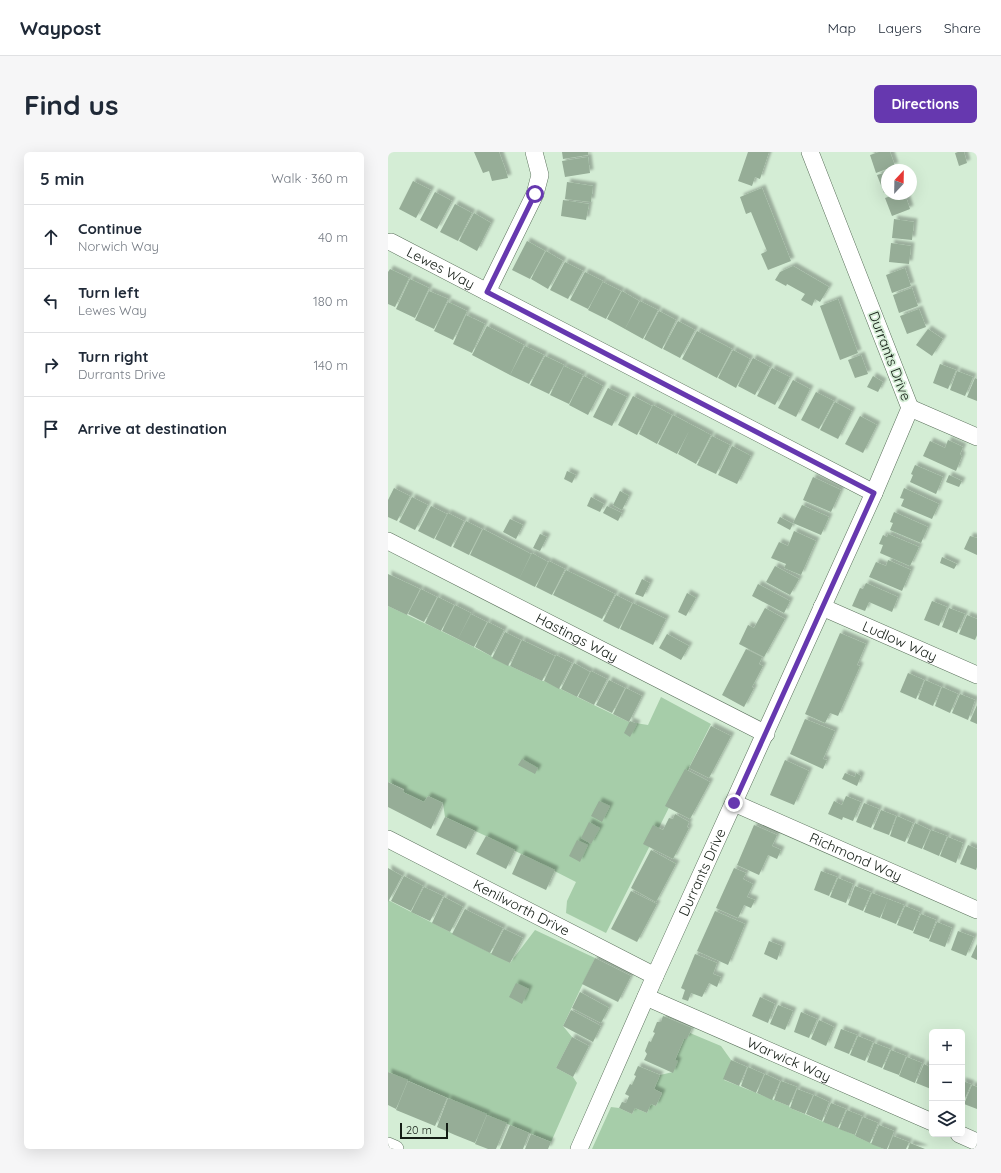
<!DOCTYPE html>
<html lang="en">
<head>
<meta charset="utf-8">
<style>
	:root { --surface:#fff; --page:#f6f6f7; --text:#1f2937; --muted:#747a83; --line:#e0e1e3; --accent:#6638af }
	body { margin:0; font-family:Quicksand,sans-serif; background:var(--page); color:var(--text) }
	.controls { position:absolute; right:12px; bottom:12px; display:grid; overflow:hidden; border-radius:6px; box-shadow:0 4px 16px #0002 }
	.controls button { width:36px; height:36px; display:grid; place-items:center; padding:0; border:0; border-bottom:1px solid var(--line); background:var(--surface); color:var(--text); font:20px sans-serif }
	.compass { position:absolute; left:493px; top:12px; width:36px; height:36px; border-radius:50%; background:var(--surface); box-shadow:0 4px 16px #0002; rotate:22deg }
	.scale { position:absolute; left:12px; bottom:10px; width:48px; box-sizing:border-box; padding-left:4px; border:2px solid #141d15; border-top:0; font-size:11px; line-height:14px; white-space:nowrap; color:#141d15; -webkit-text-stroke:3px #d4edd5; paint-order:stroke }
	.stop { position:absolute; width:12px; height:12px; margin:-9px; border:3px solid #6638af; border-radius:50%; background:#fff }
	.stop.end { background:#6638af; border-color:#fff; box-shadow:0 1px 4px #0008 }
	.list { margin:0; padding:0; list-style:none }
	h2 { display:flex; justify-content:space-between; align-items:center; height:52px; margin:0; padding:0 16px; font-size:17px }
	h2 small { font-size:13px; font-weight:400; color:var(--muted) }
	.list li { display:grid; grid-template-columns:26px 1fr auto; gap:12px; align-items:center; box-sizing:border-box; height:64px; padding:0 16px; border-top:1px solid var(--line) }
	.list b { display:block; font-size:15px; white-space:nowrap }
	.list p { margin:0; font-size:13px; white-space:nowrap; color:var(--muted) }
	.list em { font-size:13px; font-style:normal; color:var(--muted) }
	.icon { flex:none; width:22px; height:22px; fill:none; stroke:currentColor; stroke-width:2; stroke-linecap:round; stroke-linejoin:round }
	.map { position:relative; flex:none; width:589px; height:997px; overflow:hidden; border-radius:6px }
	header { display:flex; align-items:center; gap:24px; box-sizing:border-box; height:56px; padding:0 20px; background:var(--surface); border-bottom:1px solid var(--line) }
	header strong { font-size:19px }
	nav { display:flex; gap:22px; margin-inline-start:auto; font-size:14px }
	.intro { display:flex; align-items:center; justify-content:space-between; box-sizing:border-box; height:96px; padding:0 24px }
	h1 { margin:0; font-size:28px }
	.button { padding:10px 18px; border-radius:6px; background:var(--accent); color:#fff; font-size:14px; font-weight:700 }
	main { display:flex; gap:24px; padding:0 24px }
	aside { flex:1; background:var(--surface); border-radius:6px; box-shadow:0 4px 16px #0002 }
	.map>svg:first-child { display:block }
</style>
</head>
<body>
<header>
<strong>Waypost</strong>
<nav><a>Map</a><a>Layers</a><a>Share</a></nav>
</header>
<div class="intro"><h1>Find us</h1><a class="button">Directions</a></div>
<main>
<aside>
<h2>5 min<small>Walk · 360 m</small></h2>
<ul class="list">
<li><svg class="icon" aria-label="ahead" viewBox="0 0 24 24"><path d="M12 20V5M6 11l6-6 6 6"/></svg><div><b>Continue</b><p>Norwich Way</p></div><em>40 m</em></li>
<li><svg class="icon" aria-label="left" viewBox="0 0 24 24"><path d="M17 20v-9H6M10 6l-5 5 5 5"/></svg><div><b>Turn left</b><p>Lewes Way</p></div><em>180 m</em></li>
<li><svg class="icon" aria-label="right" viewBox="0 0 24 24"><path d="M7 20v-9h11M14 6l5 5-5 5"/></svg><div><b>Turn right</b><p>Durrants Drive</p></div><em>140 m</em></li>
<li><svg class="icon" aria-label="arrive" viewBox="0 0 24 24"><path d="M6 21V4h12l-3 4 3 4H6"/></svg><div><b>Arrive at destination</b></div></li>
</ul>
</aside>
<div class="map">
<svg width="589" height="997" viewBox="0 0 589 997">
	<defs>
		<filter id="shadow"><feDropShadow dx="3.5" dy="-3.5" stdDeviation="1" flood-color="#0004"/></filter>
	</defs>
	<rect width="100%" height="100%" fill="#d4edd5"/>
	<path fill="#a6cda9" d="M0,454c34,16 69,32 103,50l2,2 49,23h2l85,41 19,3 13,-28 50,27 -105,209 -40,-20 1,-12 9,-19 -90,-46 -41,-19 -2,-14 -15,-7 -4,6 -21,-10 1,-3 -16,-7z
		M0,748l122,63 25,-33 60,28 -32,68 9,11 -16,31 17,9 4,6 -26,59 -41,-17 -122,-53z
		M302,881l31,13 10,14 -7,20 65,26 1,2 65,27v1l29,13h-292l19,-42 8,1 13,6 3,-6 12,5 4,-9 5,2 6,-13 -8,-4 6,-14 13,-3 2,-12 9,-21 3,-1z"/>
	<path fill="#96ad97" filter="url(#shadow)" d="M86,0h25l7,19 2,7 -16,3 -3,-10 -6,2z
		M174,0h26v3l-25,4z
		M360,0h21l-9,27 -5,-2 -3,9 -14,-5z
		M491,0h11l5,14 -19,7 -6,-18z
		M570,0h6l3,11 -8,3 -4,-13z
		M200,5l2,16 -25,4 -3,-16z
		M499,20v19l-3,2 -7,-18z
		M25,29l18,9 -15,28 -17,-9z
		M179,30l26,4 -2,16 -26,-3z
		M374,36l29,73 -23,9 -7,-16 6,-3 -16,-39 -5,2 -6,-17z
		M47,40l17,9 -15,28 -17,-9z
		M509,42h8l5,15 -18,7 -7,-18z
		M175,48l26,4 -3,16 -25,-4z
		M67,52l17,9 -14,28 -18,-9z
		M86,61l17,10 -14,28 -18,-10z
		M506,67l20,3 -2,18 -20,-2z
		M139,89l18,10 -15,28 -18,-9z
		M503,91l20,3 -2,18 -20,-2z
		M158,99l17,10 -15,28 -17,-10z
		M177,110l18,9 -15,28 -18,-9z
		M405,114l36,21 -9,15 -5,-3 -3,7 -11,-6 4,-6 -18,-10 -1,2 -11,-6 5,-8z
		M517,116l6,18 -19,7 -6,-18z
		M2,117l19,9 -14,29 -7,-3v-32z
		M197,120l18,9 -15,28 -18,-9z
		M22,127l19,9 -14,30 -19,-9z
		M215,130l18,9 -15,28 -18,-9z
		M524,136l6,18 -19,7 -6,-18z
		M41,139l19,8 -14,30 -19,-9z
		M234,139l17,10 -14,28 -18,-10z
		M450,147l20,54 -18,7 -20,-54z
		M252,149l18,9 -15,29 -18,-10z
		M60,150l19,9 -14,29 -19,-9z
		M531,157l7,18 -19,7 -7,-18z
		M271,159l17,9 -14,29 -18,-10z
		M78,163l19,9 -13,29 -19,-9z
		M290,169l17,9 -15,28 -17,-9z
		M99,174l37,19 -14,30 -38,-20z
		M540,177l15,10 -11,17 -16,-11z
		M309,179l35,18 -15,29 -35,-19z
		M137,194l19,9 -15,29 -19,-9z
		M345,198l17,9 -14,29 -18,-10z
		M473,203l7,19 -13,4 -7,-18z
		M157,204l19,9 -15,29 -19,-9z
		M365,206l17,9 -15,28 -17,-9z
		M552,212l16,6 -8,19 -15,-6z
		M176,214l19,9 -14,29 -19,-9z
		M384,216l18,9 -15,28 -18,-9z
		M569,219l16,6 -8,19 -15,-6z
		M196,224l19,10 -15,29 -19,-10z
		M485,224l10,6 -5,10 -11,-5z
		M587,226l2,1v22l-10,-4z
		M405,228l17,9 -14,28 -18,-9z
		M220,236l19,9 -15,29 -19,-9z
		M428,240l18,9 -15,28 -18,-9z
		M245,244l19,10 -15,29 -19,-10z
		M447,250l17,9 -14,28 -18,-9z
		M265,253l19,10 -15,29 -18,-10z
		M285,263l38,20 -15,29 -18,-10 11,-23 -12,23 -19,-10z
		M472,264l17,9 -14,28 -18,-9z
		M324,284l18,9 -14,29 -19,-9z
		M560,288l15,7 -3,7 2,2 -6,15 -33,-15 7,-15 15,7z
		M344,294l19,10 -14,28 -19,-9z
		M527,313l28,12 -7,17 -26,-12 3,-7 -2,-1z
		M179,319l9,4 -4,8 -8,-4z
		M561,323l13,6 -3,6 -13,-5z
		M425,325l28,13 -10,22 -28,-12z
		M6,336l16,8 -13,25 -9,-4v-17z
		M516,336l35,16 -7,15 -31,-13 3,-7 -4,-1z
		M232,339l9,5 -7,14 -9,-5z
		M24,345l16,8 -13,25 -16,-8z
		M203,345l13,7 -4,8 -13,-6z
		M414,353l27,12 -8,18 -28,-12z
		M43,354l16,8 -13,25 -16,-8z
		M219,354l15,7 -4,8 -15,-8z
		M506,360l34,15 -7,16 -31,-13 3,-7 -3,-1z
		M60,361l16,8 -13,26 -16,-8z
		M392,365l13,7 -3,6 -13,-7z
		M122,367l13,6 -7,14 -13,-7z
		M78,369l16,8 -13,26 -16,-8z
		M95,377l48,25 -12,25 -49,-24z
		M406,379l22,10 -15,34 -17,-7 2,-4 -15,-6 8,-16 9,4z
		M152,382l7,3 -7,14 -7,-3z
		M500,382l31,13 -9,19 -30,-13 3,-8 -4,-1 4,-9 4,2z
		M582,384l7,2v17l-13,-6z
		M144,401l16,9 -13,25 -16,-8z
		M554,405l15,7 -3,5 -14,-6z
		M500,408l23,10 -9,21 -33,-14 7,-15 10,4z
		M161,409l16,8 -13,26 -16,-8z
		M387,414l24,13 -9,16 -24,-13z
		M178,418l49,24 -13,25 -49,-24z
		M0,422l32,15 -13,26 -19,-9z
		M254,427l8,4 -7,14 -8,-3z
		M478,431l32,14 -6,15 -23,-10 -4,9 -13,-5 8,-18 3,1z
		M370,432l32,17 -6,12 -32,-17z
		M33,437l16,8 -13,25 -16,-8z
		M299,441l9,5 -10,18 -8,-4z
		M228,443l16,8 -13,26 -16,-8z
		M50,445l16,8 -13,26 -16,-8z
		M544,449l15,6 -8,19 -15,-6z
		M245,451l33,16 -13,26 -33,-16z
		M67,453l16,8 -13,26 -16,-8z
		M377,456l20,11 -21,38 -25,-13 9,-19 6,3z
		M561,456l16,6 -8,19 -15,-6z
		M83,462l16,8 -13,25 -16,-8z
		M579,463l10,4v16l-2,5 -16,-6z
		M100,470l16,8 -13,26 -16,-9z
		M117,480l16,8 -13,26 -16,-8z
		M452,481l26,11 -9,21 3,1 -22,50 -8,-3 -5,10 -20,-9z
		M279,482l22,12 -8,14 -22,-12z
		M134,488l33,16 -13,25 -32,-15z
		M358,497l16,8 -3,7 4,2 -11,21 2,1 -10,19 -22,-12z
		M168,503l16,8 -13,26 -15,-8z
		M186,511l16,9 -13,25 -16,-8z
		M203,519l16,8 -13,26 -16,-8z
		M520,521l16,7 -8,19 -16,-7z
		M221,528l16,8 -13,25 -16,-8z
		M537,528l16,7 -8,19 -15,-7z
		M554,535l16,7 -8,19 -15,-7z
		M238,536l16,8 -13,26 -16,-8z
		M572,542l15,6 -7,20 -16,-7z
		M589,553v19l-7,-3z
		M417,567l30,12 -12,28 4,1 -4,9 -33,-15z
		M242,569l7,3 -7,13 -6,-4z
		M323,574l20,10 -22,42 -20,-10z
		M134,607l16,9 -3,6 -17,-9z
		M397,608l24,11 -15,34 -24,-10z
		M297,617l25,13 -20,37 -25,-13z
		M457,621l10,4 1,-4 5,3 -4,10 -15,-7z
		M0,630l16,8 -1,2 21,10 4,-6 15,7 -12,26 -43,-22z
		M458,644l15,6 -8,19 -10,-4 -1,3 -14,-6 6,-13 8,4z
		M211,649l11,5 -8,16 -11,-6z
		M476,651l15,6 -8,19 -15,-6z
		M493,658l15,6 -7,19 -16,-6z
		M287,662l14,8 -2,5 2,1 -16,31 -30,-15 10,-19 10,5 6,-12 4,1z
		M509,664l16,7 -8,19 -15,-6z
		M57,665l30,14 -9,18 -30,-14z
		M201,670l11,6 -9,16 -10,-6z
		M527,671l15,7 -8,19 -15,-6z
		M366,673l23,10 -5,11 9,4 -4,9 -9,-4 -9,20 -22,-10z
		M543,678l16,6 -8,20 -16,-7z
		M98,684l29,14 -9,19 -30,-15z
		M560,685l15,6 -7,20 -16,-7z
		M189,688l11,5 -8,17 -11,-6z
		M580,693l9,4v18l-1,3 -16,-6z
		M263,698l25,14 -20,38 -25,-14z
		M133,702l34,16 -9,20 -34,-16z
		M0,716l14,8 -14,26z
		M346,716l12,5 -3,6 10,5 -6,13 8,3 -4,8 -7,-3 -6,13 -22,-10z
		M433,719l16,6 -8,19 -15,-6z
		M16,724l19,10 -12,25 -20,-10z
		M450,726l15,6 -7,19 -16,-6z
		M467,734l16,6 -8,19 -15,-6z
		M36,735l19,9 -13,25 -19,-9z
		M243,739l26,13 -20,38 -26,-13z
		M484,741l16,6 -8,19 -16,-6z
		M56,745l19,10 -13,25 -18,-9z
		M500,747l16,6 -8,19 -15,-6z
		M517,754l15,6 -7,19 -16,-6z
		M77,757l38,19 -13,25 -38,-19z
		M327,759l30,13 -17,41 -31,-14z
		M533,762l15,6 -7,19 -16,-6z
		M549,770l15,6 -7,19 -16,-6z
		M116,777l19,9 -13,25 -19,-9z
		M570,779l16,6 -8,19 -15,-6z
		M381,789l13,5 -5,14 -13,-6z
		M589,792v16l-6,-3z
		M307,802l22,9 -4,11 8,3 -4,10 -8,-4 -7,14 -11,-4 -3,8 -6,-2 3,-9 -4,-2z
		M207,806l36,18 -13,26 -36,-18z
		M128,831l13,6 -7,15 -13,-7z
		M192,840l29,16 -8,15 -29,-15z
		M372,845l15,7 -7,19 -16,-7z
		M390,853l15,6 -8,19 -15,-6z
		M183,858l30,16 -8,16 -30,-16z
		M413,860l16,7 -8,19 -15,-6z
		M275,864l29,12 -5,11h-3l-9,21 3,1 -5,12 -29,-13 3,-6 -2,-3 4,-10 2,1 2,-5 2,-4 -2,-1 4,-10h4z
		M431,868l15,7 -8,19 -15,-7z
		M453,877l16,6 -8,19 -15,-6z
		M470,884l15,6 -8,19 -15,-6z
		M184,885l17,9 -16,31 -17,-9z
		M486,891l16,6 -8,19 -15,-6z
		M503,898l15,6 -7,19 -16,-6z
		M519,905l15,6 -7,20 -16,-7z
		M343,908l16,7 -8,19 -16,-7z
		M536,912l8,4 -1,21 -15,-6z
		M250,914l22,9 -6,14 8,4 -6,13 -5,-2 -4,9 -12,-5 -3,6 -13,-6 3,-6 4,1 3,-7 -4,-2 5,-10 2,1 4,-9 -2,-1z
		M360,915l16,7 -8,19 -15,-7z
		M0,920l20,8 -12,29 -8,-4z
		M377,922l15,7 -8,19 -15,-7z
		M20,929l39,17 -12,28 -39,-16z
		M393,929l16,6 -8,19 -15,-6z
		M574,929l9,3 -8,19h-1z
		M584,933l5,2v22l-13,-5z
		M409,937l16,6 -8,19 -15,-6z
		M426,943l15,7 -7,19 -16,-7z
		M60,946l39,16 -12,29 -20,-8 3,-7 -3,7 -18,-8z
		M443,951l15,6 -8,19 -15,-6z
		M459,958l15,6 -7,19 -16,-6z
		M99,963l20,8 -11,26h-8l-13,-5z
		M475,965l15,6 -8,20 -15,-7z
		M122,973l19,8 -6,16h-23z
		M491,973l15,6 -7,18h-3l-13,-5z
		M143,982l20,8 -3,7h-23z
		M505,984l16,6 -3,7h-18z
		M522,991l15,6h-17z"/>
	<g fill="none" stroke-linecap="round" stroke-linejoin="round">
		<g stroke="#5b715c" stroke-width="18">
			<g id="minor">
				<path id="s1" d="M3,90l483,251"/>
				<path d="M99,140l48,-98 5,-19 -6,-23"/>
				<path d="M522,256l67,29"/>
				<path id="s2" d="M0,389l378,193"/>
				<path id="s3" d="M434,455l155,68"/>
				<path id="s4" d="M346,651l243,107"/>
				<path id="s5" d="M0,687l267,137"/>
				<path id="s6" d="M258,845l286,125"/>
				<path d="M571,982l18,8"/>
				<path d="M0,994l7,3"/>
				<path id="s7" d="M191,997l76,-173 219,-483 36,-85 -100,-256"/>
			</g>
		</g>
		<use href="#minor" stroke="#fff" stroke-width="17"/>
	</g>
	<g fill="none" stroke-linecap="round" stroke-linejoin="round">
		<path stroke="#6638af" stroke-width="5" d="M147,42l-48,98 387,201 -140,310"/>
	</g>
	<g text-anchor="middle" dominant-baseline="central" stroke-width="3.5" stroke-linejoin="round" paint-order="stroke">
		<g font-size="14" fill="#141d15" stroke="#d4edd5">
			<text stroke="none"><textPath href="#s1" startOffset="56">Lewes Way</textPath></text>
			<text transform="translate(502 204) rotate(69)">Durrants Drive</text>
			<text stroke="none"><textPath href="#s2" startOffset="212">Hastings Way</textPath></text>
			<text stroke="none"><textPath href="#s3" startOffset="85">Ludlow Way</textPath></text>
			<text stroke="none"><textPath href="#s4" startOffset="133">Richmond Way</textPath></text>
			<text stroke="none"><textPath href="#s7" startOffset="303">Durrants Drive</textPath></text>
			<text stroke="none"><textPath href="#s5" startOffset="150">Kenilworth Drive</textPath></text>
			<text stroke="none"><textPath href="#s6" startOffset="156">Warwick Way</textPath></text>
		</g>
	</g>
</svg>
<div class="controls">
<button>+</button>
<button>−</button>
<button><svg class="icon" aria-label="layers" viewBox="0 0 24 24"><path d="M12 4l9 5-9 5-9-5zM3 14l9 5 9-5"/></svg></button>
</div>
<svg class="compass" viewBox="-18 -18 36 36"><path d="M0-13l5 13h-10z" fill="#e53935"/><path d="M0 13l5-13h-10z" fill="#747a83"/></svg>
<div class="scale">20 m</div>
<div class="stop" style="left:147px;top:42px"></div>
<div class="stop end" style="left:346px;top:651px"></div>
</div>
</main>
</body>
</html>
